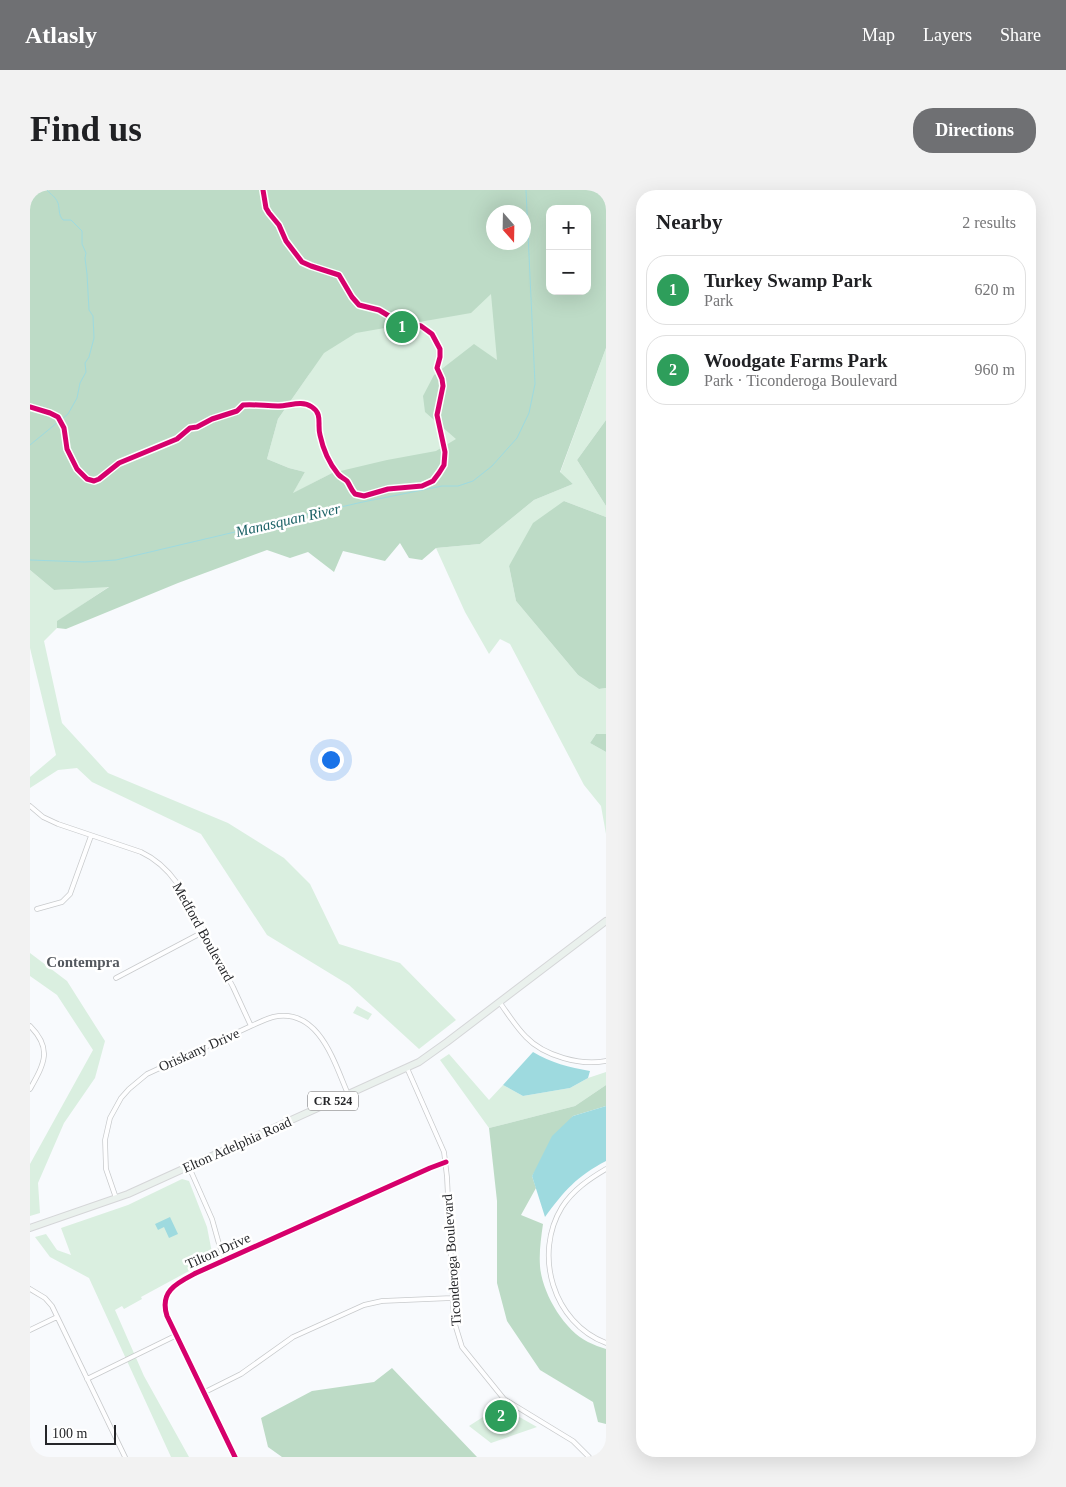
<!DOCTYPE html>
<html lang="en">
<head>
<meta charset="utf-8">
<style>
	:root { --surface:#fff; --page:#f2f2f2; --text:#202124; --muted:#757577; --line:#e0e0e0; --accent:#6f7073 }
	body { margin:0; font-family:Georgia,serif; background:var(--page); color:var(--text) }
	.controls { position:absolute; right:15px; top:15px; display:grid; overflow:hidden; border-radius:10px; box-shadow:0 5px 20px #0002 }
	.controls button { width:45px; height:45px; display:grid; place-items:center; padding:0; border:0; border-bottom:1px solid var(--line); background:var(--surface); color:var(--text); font:25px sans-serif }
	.compass { position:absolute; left:456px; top:15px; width:45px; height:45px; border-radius:50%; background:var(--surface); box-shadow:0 5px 20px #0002; rotate:160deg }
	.scale { position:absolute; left:15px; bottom:12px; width:71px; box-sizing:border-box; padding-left:5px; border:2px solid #252629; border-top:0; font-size:14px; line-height:18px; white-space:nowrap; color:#252629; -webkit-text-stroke:4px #fff; paint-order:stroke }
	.you { position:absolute; left:300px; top:569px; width:18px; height:18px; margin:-12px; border:4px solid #fff; border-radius:50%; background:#1a73e8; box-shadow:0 0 0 8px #1a73e833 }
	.badge { display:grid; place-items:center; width:32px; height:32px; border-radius:50%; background:var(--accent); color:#fff; font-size:16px; font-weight:700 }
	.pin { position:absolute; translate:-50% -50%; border:2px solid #fff; box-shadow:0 1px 5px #0006 }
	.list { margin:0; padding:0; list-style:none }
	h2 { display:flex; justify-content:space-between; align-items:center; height:65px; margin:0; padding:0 20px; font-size:21px }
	h2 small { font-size:16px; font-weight:400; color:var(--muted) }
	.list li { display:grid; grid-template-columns:32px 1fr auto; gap:15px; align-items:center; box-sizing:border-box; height:70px; margin:0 10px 10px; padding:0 10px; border:1px solid var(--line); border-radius:20px }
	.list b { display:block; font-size:19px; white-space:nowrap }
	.list p { margin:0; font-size:16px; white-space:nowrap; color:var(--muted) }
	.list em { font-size:16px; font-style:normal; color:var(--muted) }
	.map { position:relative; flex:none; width:576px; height:1267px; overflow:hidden; border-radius:20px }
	header { display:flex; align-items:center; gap:30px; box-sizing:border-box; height:70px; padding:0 25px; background:var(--accent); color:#fff }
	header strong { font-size:24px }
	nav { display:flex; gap:28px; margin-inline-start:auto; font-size:18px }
	.intro { display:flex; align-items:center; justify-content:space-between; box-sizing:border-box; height:120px; padding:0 30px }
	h1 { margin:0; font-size:35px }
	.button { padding:12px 22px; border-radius:20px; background:var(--accent); color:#fff; font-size:18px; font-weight:700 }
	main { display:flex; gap:30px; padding:0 30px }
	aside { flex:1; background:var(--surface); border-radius:20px; box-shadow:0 5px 20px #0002 }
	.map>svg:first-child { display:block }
</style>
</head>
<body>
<header>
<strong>Atlasly</strong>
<nav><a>Map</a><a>Layers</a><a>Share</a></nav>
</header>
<div class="intro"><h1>Find us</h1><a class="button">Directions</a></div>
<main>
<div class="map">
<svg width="576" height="1267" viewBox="0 0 576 1267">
	<rect width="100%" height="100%" fill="#f8fafd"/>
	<path fill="#daefe0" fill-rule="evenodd" d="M116,0l378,16 20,205 -109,102 -103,-40 -40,21 13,-22 -16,-4 -22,-9 11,-40 32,-46zM463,22h30v30h-30z
		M576,158v72l-29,40 29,46v11l-42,-16 -55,65 7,35 62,74 21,14 7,-1v46h-10l-6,9 16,9v82l-5,-28 -17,-21 -74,-141 -10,-5 -11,15 -24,-42 -29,-64 44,-4 54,-44 39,-16 -13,-11z
		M0,380l24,20 56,-4 -52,35 -1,7 -13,13 18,82 46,50 120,50 56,35 26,26 29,60 61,19 56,57 -37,29 -70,-64 -82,-50 -66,-101 -109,-52 -15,-14 -19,2 -28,18v-11l26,-22 -26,-107z
		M0,763l37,28 38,60 -10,37 -31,45 -26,60 2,30 -10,3v-52l63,-114 -36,-55 -27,-19z
		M327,816l15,8 -4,6 -15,-7z
		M419,864l40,46 14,-15 20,11 47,-8 18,-10 18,-6v13l-31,21 -86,22 -49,-68z
		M152,989l7,2 18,46 6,31 -72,39 1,2 -18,10 -2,-3 -7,4 29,66 45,81h-18l-82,-179 -39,-21 -15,-20 11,-3 11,16 14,5 -10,-27 67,-23z
		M470,1216l37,21 -46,16 -22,-17z"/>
	<path fill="#bddbc6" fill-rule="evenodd" d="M0,0h576v158l-46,124 13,12 -39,16 -54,44 -44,4 -14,12 -13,-2 -9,-15 -15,18 -42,-10 -9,21 -26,-20 -18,6 -23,-8 -89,33 -112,46 -9,-1v-7l52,-34 -55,3 -24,-20zM520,19h37v82h-37zM493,22v30h-30v-30zM461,104l6,66 -23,-16 -40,31 -11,21 2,16 31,27 -20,12 -49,9 -55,13 -39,20 12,-21 -16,-4 -22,-9 11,-40 46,-66 32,-20 115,-20z
		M576,230v86l-29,-46z
		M534,311l42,16v171l-7,1 -21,-14 -62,-74 -7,-35 24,-43z
		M566,544h10v18l-16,-9z
		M576,895v21l-33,10 -41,60 4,12 -15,27 22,9c-2,14 -4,28 -3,42 2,27 24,64 48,76 6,3 12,5 18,7v75l-8,-2 -5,-20 -53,-32 -33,-49 -10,-38v-82l-8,-73 86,-22z
		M362,1178l85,89h-195l-14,-10 -7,-29 51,-27 62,-9z"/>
	<path fill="#9edadf" d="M503,862c18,11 36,15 57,19l-2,7 -18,10 -47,8 -20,-11z
		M576,916v55c-29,15 -42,30 -61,56l-13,-41 20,-40 21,-20z
		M140,1027l8,17 -9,4 -5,-11 -6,3 -3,-6z"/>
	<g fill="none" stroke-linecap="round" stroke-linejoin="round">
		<path stroke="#9edadf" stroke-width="1" d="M17,0c4,5 8,6 11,13 2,7 0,11 5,17h8l11,11v13l4,9 -1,5 2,16 2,36 4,6 1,22 -5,19 -4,6 1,9 -6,11 -3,15 -9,16 -7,6
			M0,255l28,-23
			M0,370l55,2 31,-2 242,-57 84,-17h16l15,-5 19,-15 25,-28 12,-25 6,-29 -9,-194"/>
		<g stroke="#c8cacc" stroke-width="5.5">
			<path id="street" d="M0,616l13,11 15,7 83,28c15,7 26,17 36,31l56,104 18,39
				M7,719l25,-7 8,-8 21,-58
				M86,788l87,-46
				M470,813c8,11 16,24 26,34 18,19 55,29 80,24
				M0,836c23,23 14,38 0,63
				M377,878l37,84 3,25 7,144 8,26 42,52 69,42 16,16
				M159,977l23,52 7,25 6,16
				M576,979c-17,10 -33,21 -44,38 -29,47 -9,116 44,136
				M86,1008l-10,-29 -1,-29 5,-22 11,-20 8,-9 18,-15 104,-48c7,-3 14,-7 22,-9 46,-10 61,45 75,77
				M0,1099l15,9 7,8 73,151
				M0,1140l27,-13
				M57,1189l90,-44
				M175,1202l36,-18 52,-37 71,-32 18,-4 70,-3
				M205,1267l-68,-141c-8,-25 10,-33 29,-43l234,-105 16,-6"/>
		</g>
		<g stroke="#d5d6d8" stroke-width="8">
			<path id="primary" d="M0,1038l98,-34 291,-132 28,-20 159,-121"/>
		</g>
		<use href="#street" stroke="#fefeff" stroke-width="4"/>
		<use href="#primary" stroke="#eaf1ed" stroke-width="6"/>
		<g stroke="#fff" stroke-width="8">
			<path id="cycleway" d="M0,217l20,6 8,4 6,11 3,21 10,20 10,10 7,2 5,-2 20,-16 58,-24 13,-11 7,-1 15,-8 25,-8 6,-6c12,-1 23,1 35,1 12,0 23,-6 34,1 11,7 5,18 8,28 3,14 9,28 18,39 2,3 6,4 9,7 3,4 4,9 8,13l9,2 24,-7 34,-3 11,-5 6,-8 5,-8 1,-13 -8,-37 6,-29 -1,-7 -5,-11 3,-11v-8l-8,-15 -11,-8 -27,-7 -15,-9 -20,-5 -7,-8 -13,-22 -28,-9 -9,-4 -16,-21 -7,-16 -10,-12 -3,-5 -3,-18
				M205,1267l-68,-141c-8,-25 10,-33 29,-43l234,-105 16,-6"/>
		</g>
		<use href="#cycleway" stroke="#d6006c" stroke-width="5"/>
	</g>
	<g text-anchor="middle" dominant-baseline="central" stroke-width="5" stroke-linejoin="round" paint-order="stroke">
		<rect fill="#fff" stroke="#666769" stroke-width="1" x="278" y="901.5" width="50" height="19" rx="4"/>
		<g font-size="12" font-weight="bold" fill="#252629">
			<text x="303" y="911">CR 524</text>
		</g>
		<g font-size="14" fill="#252629" stroke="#fff">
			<text transform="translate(173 742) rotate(61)">Medford Boulevard</text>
			<text transform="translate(169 860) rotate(-24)">Oriskany Drive</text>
			<text transform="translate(207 955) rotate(-24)">Elton Adelphia Road</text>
			<text transform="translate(188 1061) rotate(-24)">Tilton Drive</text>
			<text transform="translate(422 1070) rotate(-94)">Ticonderoga Boulevard</text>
		</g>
		<g font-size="15" font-style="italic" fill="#1a6165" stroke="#fff">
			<text transform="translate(258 330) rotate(-13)">Manasquan River</text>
		</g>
		<g font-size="15" font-weight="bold" fill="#54585e" stroke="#fff">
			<text x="53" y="772">Contempra</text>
		</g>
	</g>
</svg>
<div class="controls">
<button>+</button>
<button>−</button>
</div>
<svg class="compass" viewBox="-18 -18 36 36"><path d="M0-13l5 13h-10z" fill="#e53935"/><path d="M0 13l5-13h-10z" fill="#757577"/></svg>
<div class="scale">100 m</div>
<div class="you"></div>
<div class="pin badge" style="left:372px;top:137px;background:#2e9e5b">1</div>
<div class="pin badge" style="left:471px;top:1226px;background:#2e9e5b">2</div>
</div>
<aside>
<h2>Nearby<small>2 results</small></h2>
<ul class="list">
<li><span class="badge" style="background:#2e9e5b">1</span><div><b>Turkey Swamp Park</b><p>Park</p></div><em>620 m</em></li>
<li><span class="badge" style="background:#2e9e5b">2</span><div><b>Woodgate Farms Park</b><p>Park · Ticonderoga Boulevard</p></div><em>960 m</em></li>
</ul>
</aside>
</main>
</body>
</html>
